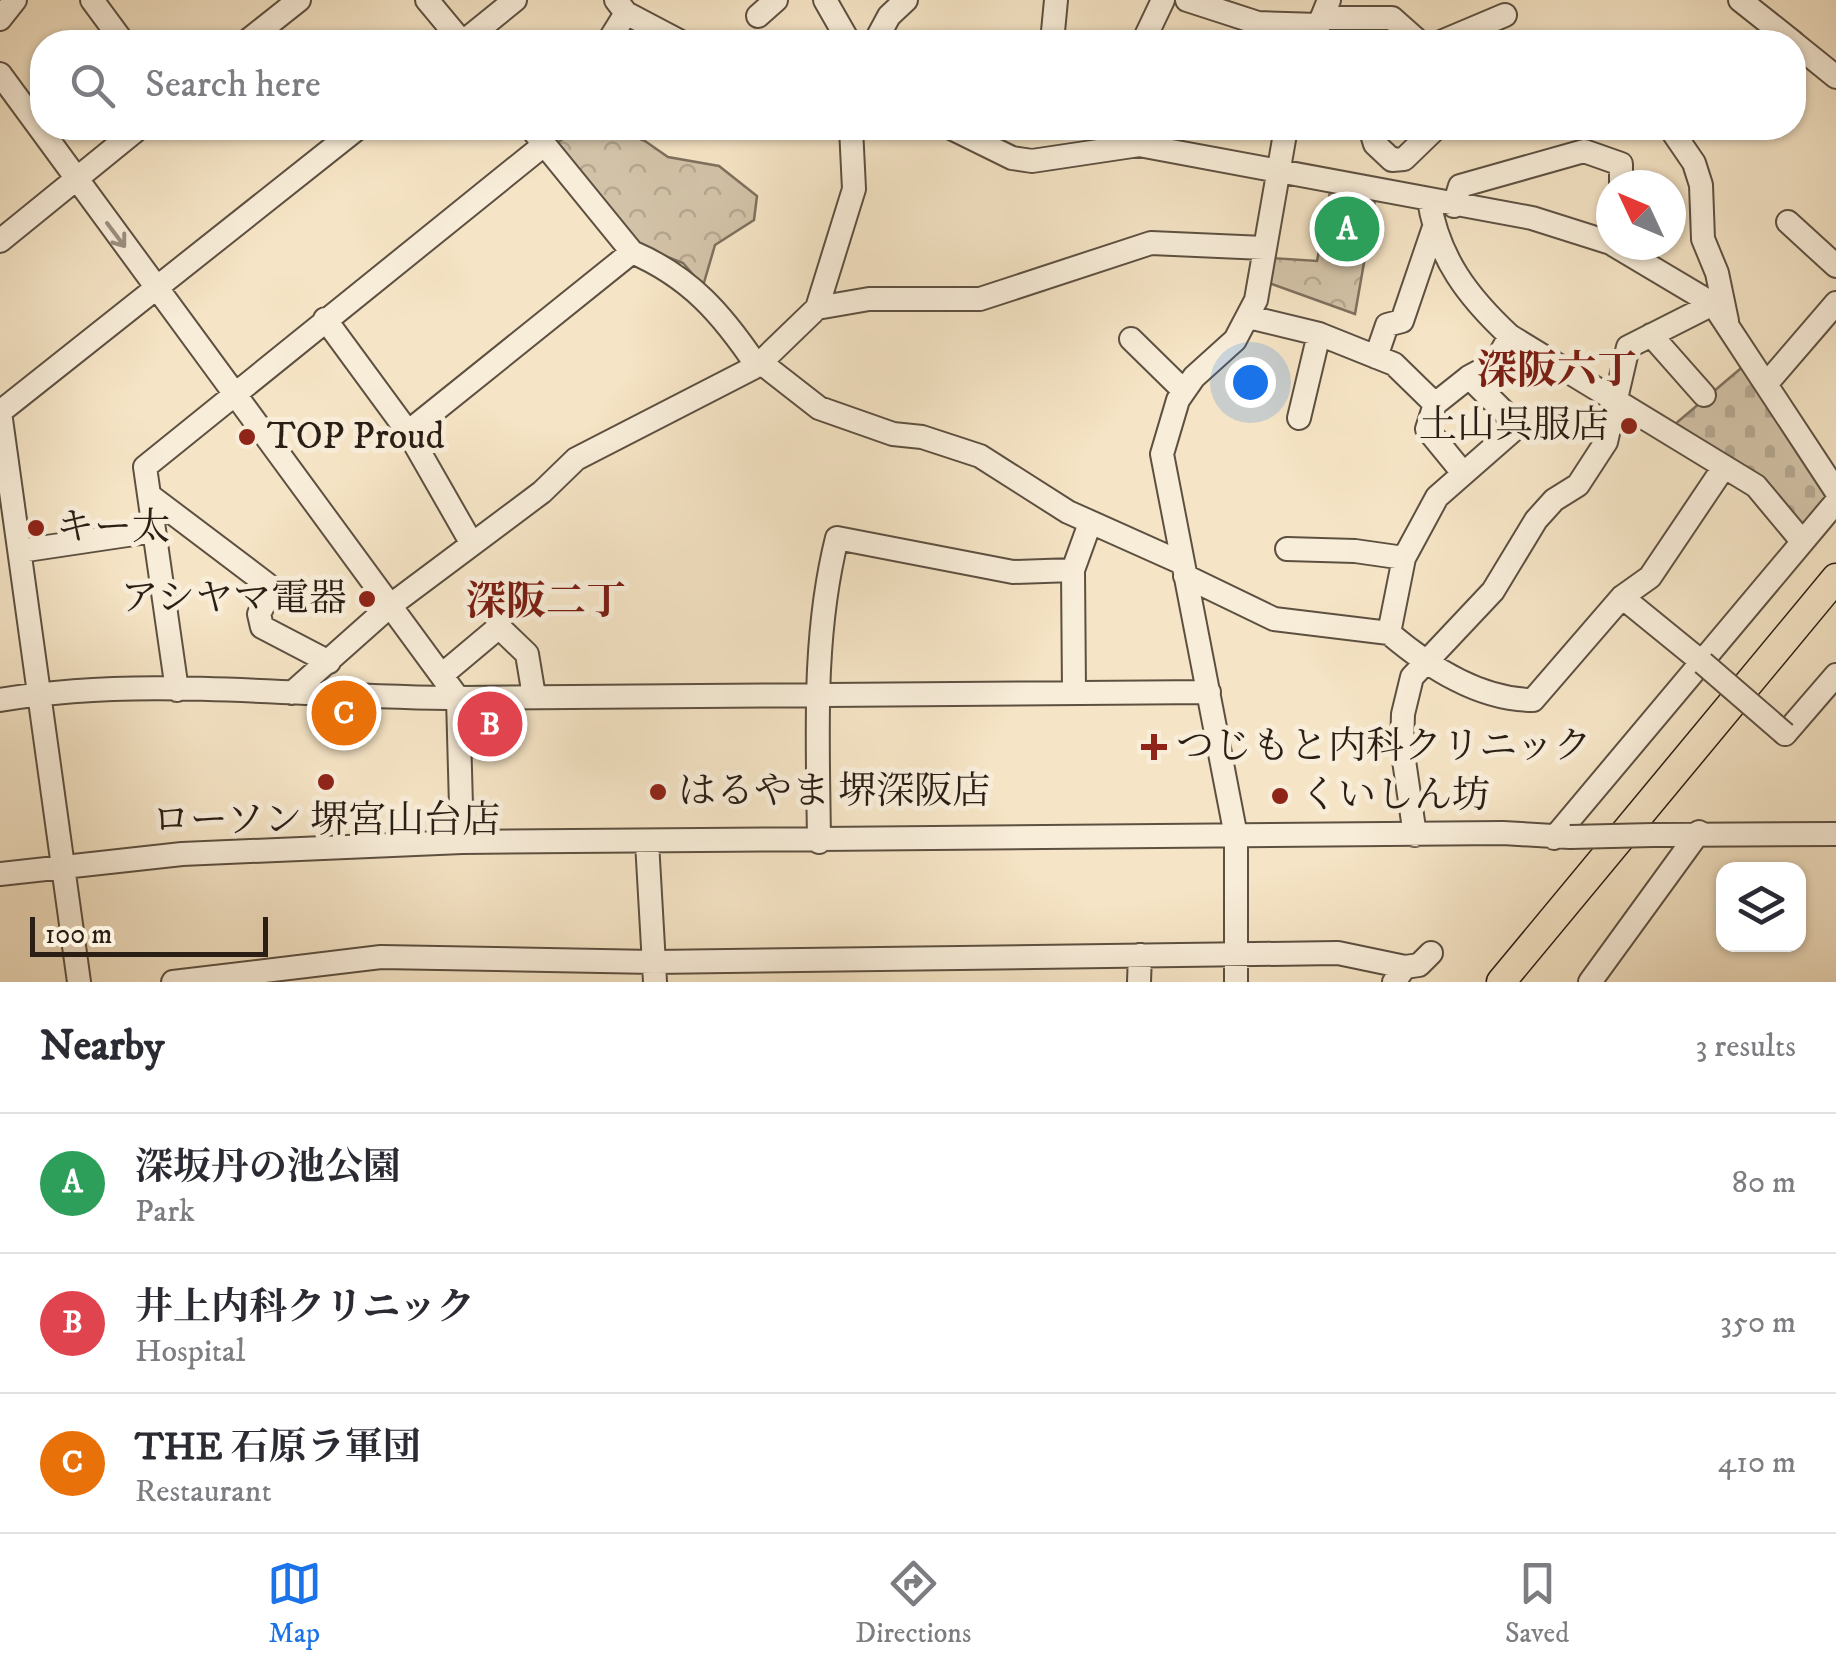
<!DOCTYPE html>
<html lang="en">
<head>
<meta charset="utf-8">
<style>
	:root { --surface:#fff; --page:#f7f7f7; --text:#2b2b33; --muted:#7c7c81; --line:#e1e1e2; --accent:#1a73e8 }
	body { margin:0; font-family:"IM FELL DW Pica","Noto Serif JP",serif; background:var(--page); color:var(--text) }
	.controls { position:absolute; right:30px; bottom:30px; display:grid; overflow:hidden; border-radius:20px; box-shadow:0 2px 8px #0004 }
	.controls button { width:90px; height:90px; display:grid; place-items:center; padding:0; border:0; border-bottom:2px solid var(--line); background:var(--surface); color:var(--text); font:50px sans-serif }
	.compass { position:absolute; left:1596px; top:170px; width:90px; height:90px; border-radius:50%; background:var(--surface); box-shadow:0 2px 8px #0004; rotate:314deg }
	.scale { position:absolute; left:30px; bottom:25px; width:238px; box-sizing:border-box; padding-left:10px; border:5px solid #2a1e15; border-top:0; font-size:28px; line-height:35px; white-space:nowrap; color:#2a1e15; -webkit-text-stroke:8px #f8edd9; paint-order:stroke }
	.you { position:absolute; left:1250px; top:382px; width:35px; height:35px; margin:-25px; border:8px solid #fff; border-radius:50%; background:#1a73e8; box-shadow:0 0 0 15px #1a73e833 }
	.badge { display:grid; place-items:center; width:65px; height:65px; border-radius:50%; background:var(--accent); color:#fff; font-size:32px; font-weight:700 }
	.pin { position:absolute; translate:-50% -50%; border:5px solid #fff; box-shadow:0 2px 10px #0006 }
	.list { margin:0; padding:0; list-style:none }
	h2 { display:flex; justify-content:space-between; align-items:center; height:130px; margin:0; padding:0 40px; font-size:42px }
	h2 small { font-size:32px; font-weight:400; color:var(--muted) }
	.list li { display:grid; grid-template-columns:65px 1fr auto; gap:30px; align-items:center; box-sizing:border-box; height:140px; padding:0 40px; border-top:2px solid var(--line) }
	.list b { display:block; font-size:38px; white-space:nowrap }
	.list p { margin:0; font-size:32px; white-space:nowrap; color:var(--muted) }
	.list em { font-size:32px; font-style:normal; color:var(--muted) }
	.icon { flex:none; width:55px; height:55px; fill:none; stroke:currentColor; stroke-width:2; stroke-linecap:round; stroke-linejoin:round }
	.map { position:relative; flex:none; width:1836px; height:982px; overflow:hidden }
	.search { position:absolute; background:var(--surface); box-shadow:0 2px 8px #0004; left:30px; right:30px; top:30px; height:110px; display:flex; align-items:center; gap:25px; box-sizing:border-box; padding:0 35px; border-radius:40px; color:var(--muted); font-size:38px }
	.sheet { height:550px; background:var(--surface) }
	nav { display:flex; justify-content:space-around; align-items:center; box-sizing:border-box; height:140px; border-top:2px solid var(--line); background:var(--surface); font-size:28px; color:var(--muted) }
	nav a { display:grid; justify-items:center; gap:5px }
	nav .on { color:var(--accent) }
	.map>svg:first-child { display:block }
</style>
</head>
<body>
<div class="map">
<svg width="1836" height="982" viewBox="0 0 1836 982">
	<defs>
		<pattern id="forest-crowns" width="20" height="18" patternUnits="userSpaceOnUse" patternTransform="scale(2.5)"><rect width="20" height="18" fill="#d2c2a7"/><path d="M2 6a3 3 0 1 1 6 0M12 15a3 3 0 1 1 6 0" fill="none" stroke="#b4a68f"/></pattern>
		<pattern id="cemetery-stones" width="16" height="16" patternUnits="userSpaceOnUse" patternTransform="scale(2.5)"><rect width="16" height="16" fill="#d2c2a7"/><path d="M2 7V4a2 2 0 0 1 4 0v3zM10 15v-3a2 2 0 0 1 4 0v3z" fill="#b4a68f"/></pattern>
	</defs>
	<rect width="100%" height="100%" fill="#f5e4c5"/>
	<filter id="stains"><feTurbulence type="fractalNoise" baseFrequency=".002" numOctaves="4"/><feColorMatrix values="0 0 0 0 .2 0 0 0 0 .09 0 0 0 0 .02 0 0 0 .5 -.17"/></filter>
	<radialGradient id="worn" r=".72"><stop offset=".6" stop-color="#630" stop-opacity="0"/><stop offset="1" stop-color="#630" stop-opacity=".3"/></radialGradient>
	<path fill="url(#forest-crowns)" stroke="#7e705e" stroke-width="2.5" d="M580,128h34l31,13 23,16 51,9 38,30 -3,24 -39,25 -12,41 -20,-23 -48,-19 -80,-100z
		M1330,192l45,8 -20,114 -86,-31 3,-25 45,3z"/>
	<path fill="url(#cemetery-stones)" stroke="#7e705e" stroke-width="2.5" d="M1746,364l83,133 -27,30 -128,-102z"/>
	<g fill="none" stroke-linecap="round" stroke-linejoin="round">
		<g stroke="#5d5041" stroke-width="26">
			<path id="minor" d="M92,0l31,42
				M427,0l35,42
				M616,0l10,13 55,29
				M825,0l24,42
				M1187,0l71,23 61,2
				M1740,0l53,42
				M758,16l18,-16
				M1322,18h70l27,24
				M0,19l15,-19
				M246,42l53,-42
				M463,42l52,-42
				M608,42l18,-29
				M875,42l14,-26 17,-16
				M1052,42l4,-42
				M1143,42l20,-42
				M1312,42l17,-42
				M1441,42l64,-27
				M1794,43l42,34
				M0,74l458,624 4,144
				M951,128l61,30 20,3 107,-16 393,73 79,25
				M1370,128l5,16 17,16 12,-1 32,-31
				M1670,128l24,35 7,22 2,54 14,34 10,48
				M1429,200c9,58 39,97 81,136
				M1454,206l6,-20 124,-35 37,13v21
				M1788,222l48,44
				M0,241l139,-113
				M1614,245l99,59
				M632,252c58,25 90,62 125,114
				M817,308l37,-119 -3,-61
				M1249,317l70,17 75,30 41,40
				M325,319l83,113 64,112
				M1651,335l53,60
				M1131,339l53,52
				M1376,357l11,-32 15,-4 31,-91
				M760,362l59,46 74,26 29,3 58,19 88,56 114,51
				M1768,382l68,-79
				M0,412l79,570
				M0,412l358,-284
				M1299,418l20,-84
				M408,432l224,-180 -101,-124
				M1724,467l-74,110 -28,20 -89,103c-54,0 -104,-33 -144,-67l15,-75 33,-61 81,-71 -49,-49 26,-14 15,-27 246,150 45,54
				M1463,473l-36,-44 8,-25 34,-27
				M149,495l123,93 -13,26 3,13 67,35
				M1287,549l68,2 49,7
				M20,551l134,-20
				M1185,576l89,43 115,14
				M1622,597l81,66
				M443,674l56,-47 28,27 7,42
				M177,690l-32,-223 400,-323
				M1074,692l-1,-122 17,-47
				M292,693l99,-88 151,-113 34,-33 181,-93 60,-58 52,-9h111l171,-56 113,5
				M0,700c151,-25 308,-2 461,-2 249,-1 498,-6 748,-6
				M1785,734l51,-59
				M1415,835l-13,-88 1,-33 9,-37 81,-86 43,-71 18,-20 24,-15 28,-43 22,-95 85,-43 123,187
				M1653,835l183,-1
				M1554,838l282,-336
				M647,842l8,140
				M819,842c-1,-102 -7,-204 18,-304l176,34 60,-2
				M0,874l182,-20 280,-12 1041,-9 67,4
				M173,982l208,-25 273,5 684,-9 67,14
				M1139,982l1,-27
				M1236,982v-146l-74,-382 16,-54 16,-23 41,-37 21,-40 30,-172
				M1394,982l11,-15 14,-2 12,-12
				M1590,982l109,-150"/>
		</g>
		<g stroke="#2a1e15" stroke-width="31">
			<path id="major" d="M1501,982l335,-404"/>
		</g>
		<use href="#minor" stroke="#f8edd9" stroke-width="22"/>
		<use href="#major" stroke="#f5e4c5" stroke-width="28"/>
		<g stroke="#5d5041" stroke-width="26" stroke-linecap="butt">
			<path id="minor-bridge" d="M1703,663l82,71
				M1570,837l83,-2"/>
		</g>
		<use href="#minor-bridge" stroke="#f8edd9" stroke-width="22"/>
	</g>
	<defs><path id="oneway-shaft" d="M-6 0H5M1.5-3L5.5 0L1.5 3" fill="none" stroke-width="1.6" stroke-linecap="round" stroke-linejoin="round" transform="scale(2.5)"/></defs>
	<use stroke="#9b9081" href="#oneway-shaft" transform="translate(116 235) rotate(53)"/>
	<g fill="#8f2418" stroke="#f8edd9" stroke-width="4">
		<circle cx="1629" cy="426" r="10"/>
		<circle cx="247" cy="437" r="10"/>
		<circle cx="36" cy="528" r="10"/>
		<circle cx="367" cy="599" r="10"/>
		<path d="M1149 732h10v10h10v10h-10v10h-10v-10h-10v-10h10z"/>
		<circle cx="326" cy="782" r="10"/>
		<circle cx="658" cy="792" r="10"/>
		<circle cx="1280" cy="796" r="10"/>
	</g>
	<g text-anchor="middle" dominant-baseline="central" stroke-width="10" stroke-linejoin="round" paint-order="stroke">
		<g font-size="38" fill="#2a1e15" stroke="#f8edd9" text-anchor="start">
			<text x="1609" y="426" text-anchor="end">土山呉服店</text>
			<text x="267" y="437">TOP Proud</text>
			<text x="56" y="528">キー太</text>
			<text x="347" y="599" text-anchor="end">アシヤマ電器</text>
			<text x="1176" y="747">つじもと内科クリニック</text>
			<text x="678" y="792">はるやま 堺深阪店</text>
			<text x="1300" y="796">くいしん坊</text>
			<text x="326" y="821" text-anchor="middle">ローソン 堺宮山台店</text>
		</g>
		<g font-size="40" font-weight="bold" fill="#7a1f14" stroke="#f8edd9">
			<text x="1557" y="372">深阪六丁</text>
			<text x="546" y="603">深阪二丁</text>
		</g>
	</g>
	<rect width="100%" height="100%" filter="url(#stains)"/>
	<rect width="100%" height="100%" fill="url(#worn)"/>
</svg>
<div class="controls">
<button><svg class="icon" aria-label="layers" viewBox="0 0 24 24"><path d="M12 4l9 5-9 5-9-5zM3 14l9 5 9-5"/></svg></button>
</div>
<svg class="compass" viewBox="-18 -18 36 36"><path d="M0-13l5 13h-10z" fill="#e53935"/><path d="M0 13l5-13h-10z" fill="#7c7c81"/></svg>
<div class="scale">100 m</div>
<div class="you"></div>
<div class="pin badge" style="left:1347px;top:229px;background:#2e9e5b">A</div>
<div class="pin badge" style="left:490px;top:724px;background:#e0444e">B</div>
<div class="pin badge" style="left:344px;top:713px;background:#e8710a">C</div>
<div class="search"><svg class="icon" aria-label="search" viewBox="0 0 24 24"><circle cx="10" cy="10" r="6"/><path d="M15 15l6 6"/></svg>Search here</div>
</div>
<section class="sheet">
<h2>Nearby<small>3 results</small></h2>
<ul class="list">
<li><span class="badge" style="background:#2e9e5b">A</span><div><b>深坂丹の池公園</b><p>Park</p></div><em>80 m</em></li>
<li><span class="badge" style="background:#e0444e">B</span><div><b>井上内科クリニック</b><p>Hospital</p></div><em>350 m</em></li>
<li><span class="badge" style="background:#e8710a">C</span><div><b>THE 石原ラ軍団</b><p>Restaurant</p></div><em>410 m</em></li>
</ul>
</section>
<nav>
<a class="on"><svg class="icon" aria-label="map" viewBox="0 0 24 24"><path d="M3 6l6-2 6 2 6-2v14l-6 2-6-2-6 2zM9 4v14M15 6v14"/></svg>Map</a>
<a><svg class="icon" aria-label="directions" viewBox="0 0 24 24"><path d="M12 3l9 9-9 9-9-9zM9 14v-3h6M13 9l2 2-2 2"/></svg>Directions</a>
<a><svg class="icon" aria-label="saved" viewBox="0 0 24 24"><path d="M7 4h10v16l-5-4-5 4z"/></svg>Saved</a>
</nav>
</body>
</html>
